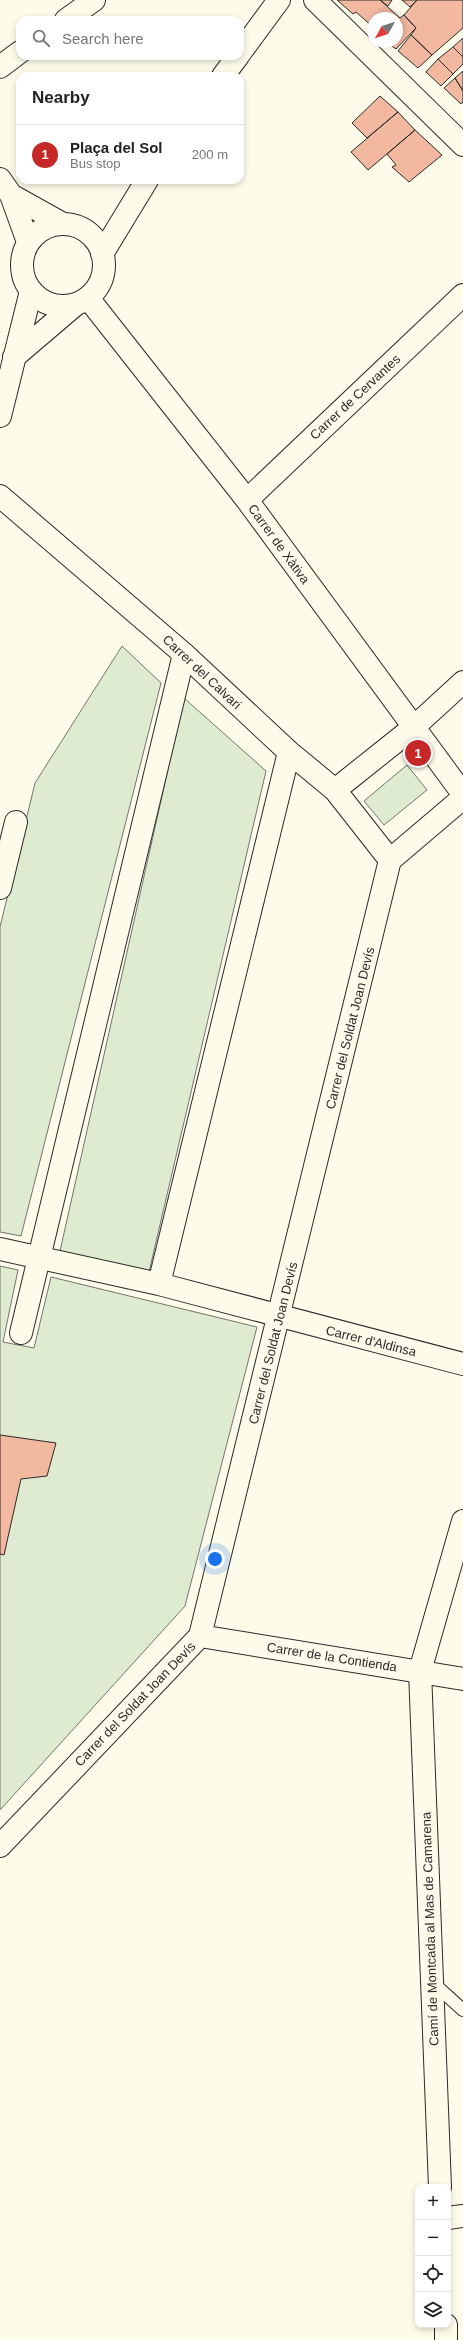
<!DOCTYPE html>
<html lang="en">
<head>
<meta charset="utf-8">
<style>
	:root { --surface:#fff; --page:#f6f6f6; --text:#222; --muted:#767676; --line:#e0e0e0; --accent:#c62828 }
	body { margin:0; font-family:Helvetica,sans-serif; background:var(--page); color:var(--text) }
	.controls { position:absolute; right:12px; bottom:12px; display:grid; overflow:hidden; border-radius:8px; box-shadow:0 2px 6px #0003 }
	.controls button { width:36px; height:36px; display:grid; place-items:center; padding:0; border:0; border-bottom:1px solid var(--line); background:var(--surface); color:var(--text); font:20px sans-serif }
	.compass { position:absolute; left:367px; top:12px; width:36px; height:36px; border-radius:50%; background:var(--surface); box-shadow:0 2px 6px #0003; rotate:231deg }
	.you { position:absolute; left:215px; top:1559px; width:14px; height:14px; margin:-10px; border:3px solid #fff; border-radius:50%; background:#1a73e8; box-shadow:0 0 0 6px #1a73e833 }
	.badge { display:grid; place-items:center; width:26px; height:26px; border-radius:50%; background:var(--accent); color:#fff; font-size:13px; font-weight:700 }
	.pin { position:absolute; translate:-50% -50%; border:2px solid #fff; box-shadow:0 1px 4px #0006 }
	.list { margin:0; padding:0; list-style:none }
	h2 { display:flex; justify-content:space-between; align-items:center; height:52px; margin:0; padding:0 16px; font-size:17px }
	h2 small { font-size:13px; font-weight:400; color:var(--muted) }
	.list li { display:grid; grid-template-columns:26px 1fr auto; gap:12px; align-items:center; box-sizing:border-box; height:60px; padding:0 16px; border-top:1px solid var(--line) }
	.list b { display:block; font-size:15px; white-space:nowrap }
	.list p { margin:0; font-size:13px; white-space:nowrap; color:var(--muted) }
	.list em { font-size:13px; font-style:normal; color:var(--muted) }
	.icon { flex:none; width:22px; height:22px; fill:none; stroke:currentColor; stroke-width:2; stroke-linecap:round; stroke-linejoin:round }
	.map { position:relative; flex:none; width:463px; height:2340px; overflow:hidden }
	.search { position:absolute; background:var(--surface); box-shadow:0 2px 6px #0003; left:16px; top:16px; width:228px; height:44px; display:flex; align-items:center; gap:10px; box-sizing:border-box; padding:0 14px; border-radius:12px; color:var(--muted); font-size:15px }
	.panel { position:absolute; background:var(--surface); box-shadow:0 2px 6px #0003; left:16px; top:72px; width:228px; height:112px; border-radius:12px }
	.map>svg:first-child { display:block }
</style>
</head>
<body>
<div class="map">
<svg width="463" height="2340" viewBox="0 0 463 2340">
	<rect width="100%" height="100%" fill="#fdfbea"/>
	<path fill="#deebd1" stroke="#74746e" d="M122,646l39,37 -140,553 -21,-4v-305l35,-144z
		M184,698l82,73 -117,501 -89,-21z
		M407,765l20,25 -43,35 -20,-24z
		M0,1266l18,4 -15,72 31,6 17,-71 206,50 -72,279 -185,204z"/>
	<path fill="#f2b8a0" stroke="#2b2b2b" d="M337,0h43l20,18 4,-3 12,13 -20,21 -10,-7h11v-24h-24v9l-17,-15 -3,2z
		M380,0h12l-4,6z
		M402,0h15l-7,7z
		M417,0h46v28l-31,27 -21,-20 5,-7 -12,-13z
		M411,35l21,20 -14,13 -20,-17z
		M463,38v19l-10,-10z
		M453,47l10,10v7l-10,10 -15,-15z
		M438,59l15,15 -12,12 -15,-14z
		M463,71v20l-8,-13z
		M455,78l8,13v11l-2,2 -17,-16z
		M380,96l18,16 -31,26 -15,-15z
		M398,112l17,18 -47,40 -17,-18z
		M415,130l27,25 -33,27 -17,-15 4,-2 -9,-11z
		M0,1435l56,8 -9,33 -26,3 -17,76 -4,-1z"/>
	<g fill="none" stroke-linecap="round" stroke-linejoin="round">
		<g stroke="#2b2b2b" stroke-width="14">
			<path id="lane" d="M432,1982l31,28"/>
		</g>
		<g stroke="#2b2b2b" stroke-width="24">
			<path id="street" d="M315,0l148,145
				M66,20l28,-20
				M0,67l20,-15
				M88,298l159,202 216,294
				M14,357l61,-52
				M0,416l31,-125
				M0,496l184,158 105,98 46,38 55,70
				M247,500l216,-205
				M289,752l-130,532 304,80
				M335,790l79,-63 49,-45
				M0,888l16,-66
				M0,1249l159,35
				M21,1333l163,-679
				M200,1636l263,43
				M0,1846l200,-210 190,-776 73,-62
				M440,2187l-20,-516 43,-150
				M448,2218l15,-2
				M446,2325v15"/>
		</g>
		<g stroke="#2b2b2b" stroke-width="24">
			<path id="secondary" d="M240,53l39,-53
				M223,76l15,-20
				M0,179l11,16 17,47
				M11,195l52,29
				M22 265a41 41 0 1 1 82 0a41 41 0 1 1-82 0Z
				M102,254l45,-74"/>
		</g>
		<use href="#lane" stroke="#fdfbea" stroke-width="12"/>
		<use href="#street" stroke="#fdfbea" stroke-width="22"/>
		<use href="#secondary" stroke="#fdfbea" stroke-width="22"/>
	</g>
	<g text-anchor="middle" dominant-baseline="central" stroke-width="3" stroke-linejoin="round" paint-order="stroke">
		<g font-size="13" fill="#2b2b2b" stroke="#fdfbea">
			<text transform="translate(355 397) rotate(-43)">Carrer de Cervantes</text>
			<text transform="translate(279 544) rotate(54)">Carrer de Xàtiva</text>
			<text transform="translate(202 672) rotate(43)">Carrer del Calvari</text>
			<text transform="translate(350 1028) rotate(-76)">Carrer del Soldat Joan Devís</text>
			<text transform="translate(371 1341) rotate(14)">Carrer d'Aldinsa</text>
			<text transform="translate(273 1343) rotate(-76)">Carrer del Soldat Joan Devís</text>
			<text transform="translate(332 1657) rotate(9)">Carrer de la Contienda</text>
			<text transform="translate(135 1704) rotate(-46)">Carrer del Soldat Joan Devís</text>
			<text transform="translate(430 1929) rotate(-92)">Camí de Montcada al Mas de Camarena</text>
		</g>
	</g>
</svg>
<div class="controls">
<button>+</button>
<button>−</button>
<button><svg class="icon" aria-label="locate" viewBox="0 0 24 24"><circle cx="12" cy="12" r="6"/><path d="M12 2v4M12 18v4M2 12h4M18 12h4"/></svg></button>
<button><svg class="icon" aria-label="layers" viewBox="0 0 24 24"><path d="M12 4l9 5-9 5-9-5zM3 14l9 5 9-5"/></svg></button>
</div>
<svg class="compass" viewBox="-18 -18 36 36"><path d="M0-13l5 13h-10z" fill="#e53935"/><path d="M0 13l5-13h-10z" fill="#767676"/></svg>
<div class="you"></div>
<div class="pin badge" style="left:418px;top:753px">1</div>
<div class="search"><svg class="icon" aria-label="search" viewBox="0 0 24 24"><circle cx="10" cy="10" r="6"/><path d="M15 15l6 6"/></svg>Search here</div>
<section class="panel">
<h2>Nearby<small></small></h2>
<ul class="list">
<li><span class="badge">1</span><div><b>Plaça del Sol</b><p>Bus stop</p></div><em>200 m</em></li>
</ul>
</section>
</div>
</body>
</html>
